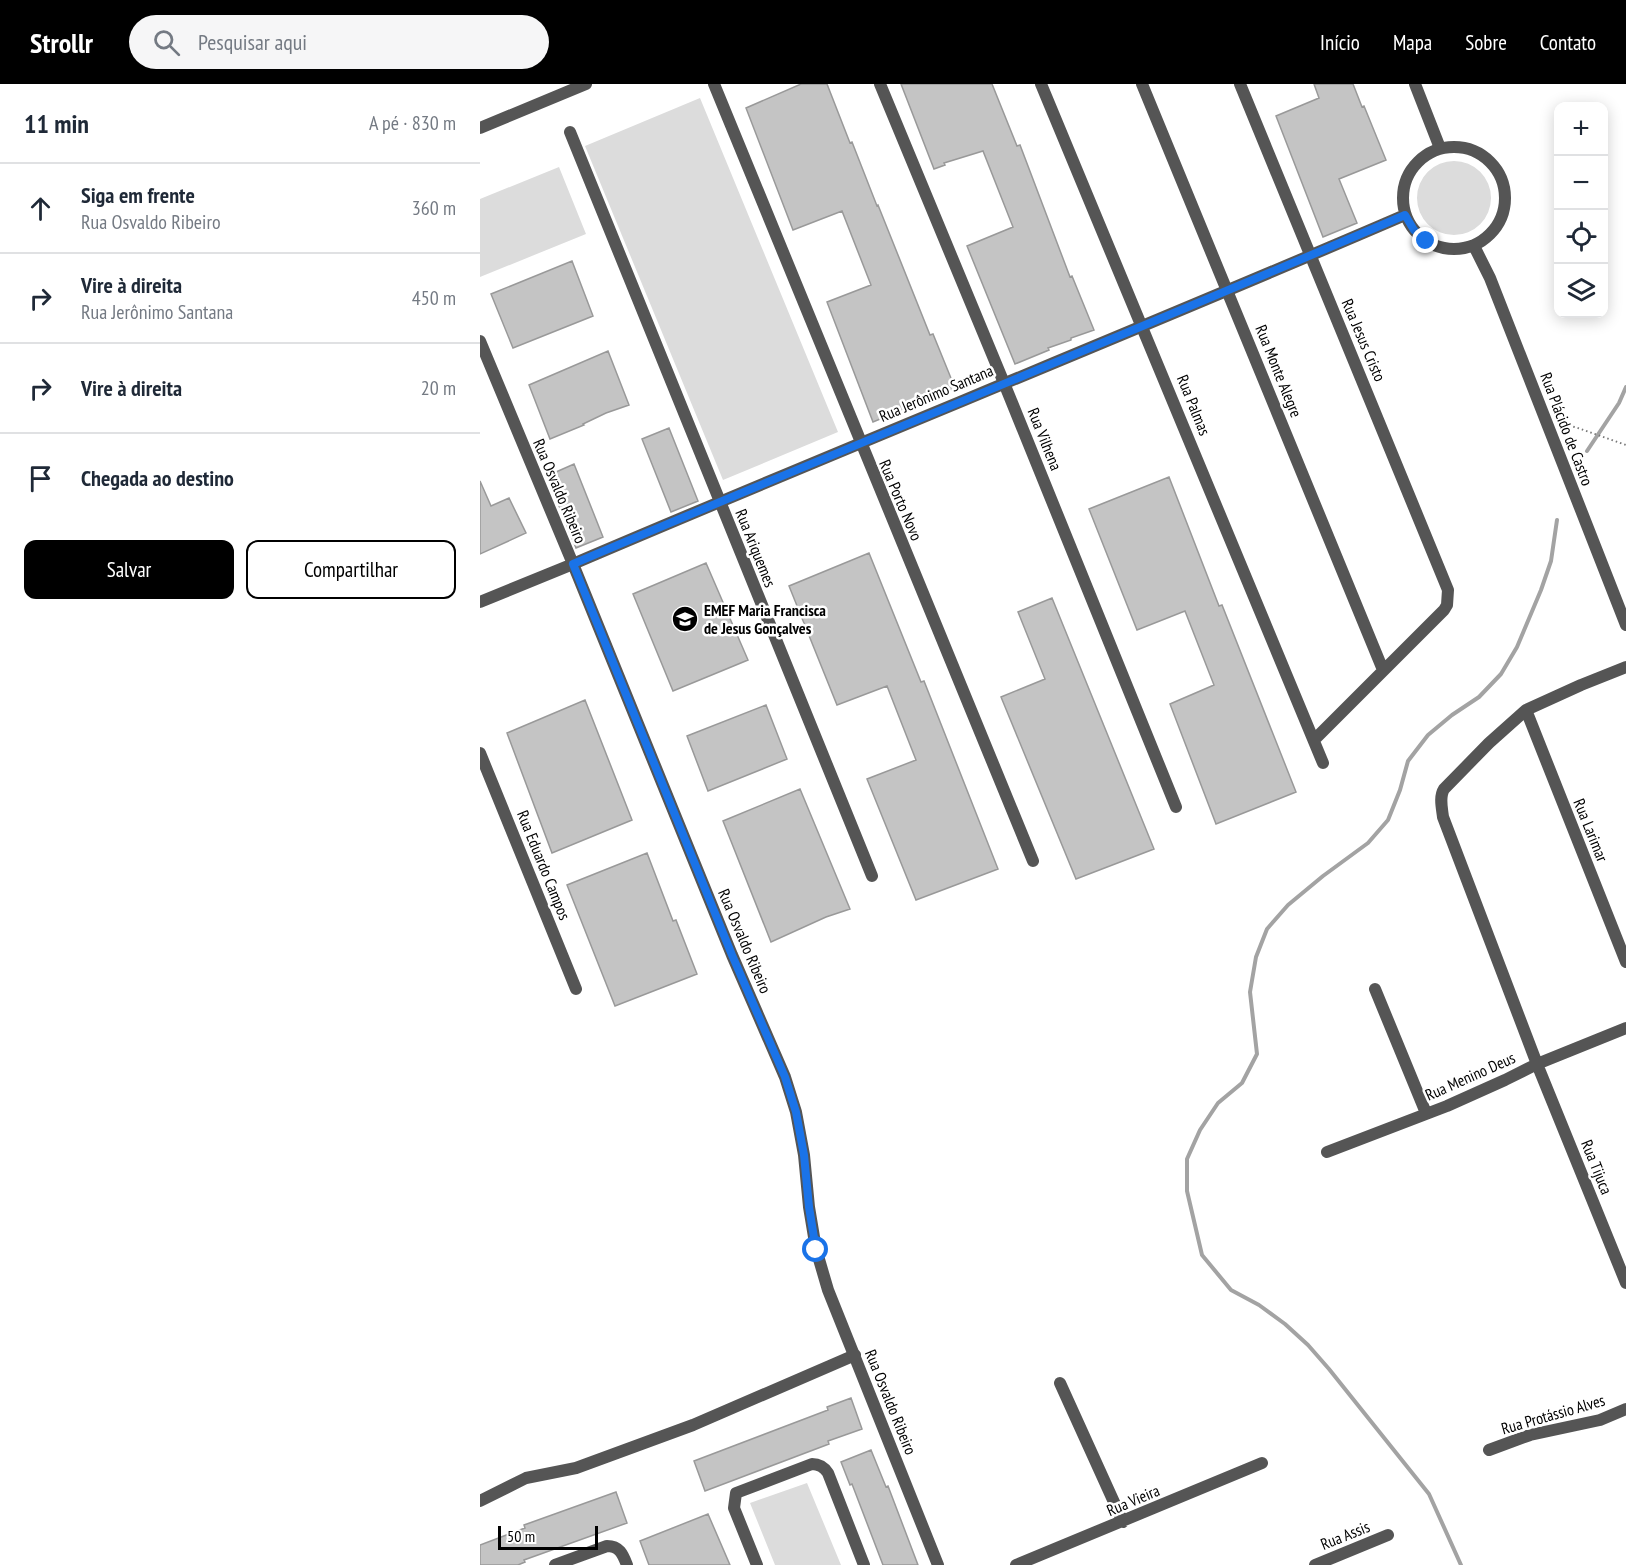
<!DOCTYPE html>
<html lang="pt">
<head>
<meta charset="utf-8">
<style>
	:root { --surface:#fff; --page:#f6f6f7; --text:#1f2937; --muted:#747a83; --line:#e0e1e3; --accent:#000 }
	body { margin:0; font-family:"PT Sans Narrow",sans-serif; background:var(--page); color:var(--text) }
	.controls { position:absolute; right:18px; top:18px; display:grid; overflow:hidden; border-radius:12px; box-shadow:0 3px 15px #0003 }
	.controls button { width:54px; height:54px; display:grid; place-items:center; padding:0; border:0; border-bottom:2px solid var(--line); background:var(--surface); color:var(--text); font:30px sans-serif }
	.scale { position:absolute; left:18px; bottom:15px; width:100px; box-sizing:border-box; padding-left:6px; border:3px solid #000; border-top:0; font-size:16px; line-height:21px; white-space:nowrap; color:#000; -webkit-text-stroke:4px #fff; paint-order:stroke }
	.stop { position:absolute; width:18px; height:18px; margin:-14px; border:4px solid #1a73e8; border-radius:50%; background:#fff }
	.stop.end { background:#1a73e8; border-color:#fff; box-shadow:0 2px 6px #0008 }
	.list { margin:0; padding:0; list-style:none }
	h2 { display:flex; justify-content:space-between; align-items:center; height:78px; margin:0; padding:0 24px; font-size:26px }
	h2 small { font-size:20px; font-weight:400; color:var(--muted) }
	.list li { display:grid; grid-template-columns:39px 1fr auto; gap:18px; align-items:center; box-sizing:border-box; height:90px; padding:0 24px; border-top:2px solid var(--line) }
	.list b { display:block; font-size:22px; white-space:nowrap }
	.list p { margin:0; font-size:20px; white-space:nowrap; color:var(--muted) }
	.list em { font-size:20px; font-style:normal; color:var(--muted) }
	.actions { display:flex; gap:12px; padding:18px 24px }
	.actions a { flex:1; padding:14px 0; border:2px solid var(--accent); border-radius:12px; text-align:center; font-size:21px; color:var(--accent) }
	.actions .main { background:var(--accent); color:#fff }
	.icon { flex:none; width:33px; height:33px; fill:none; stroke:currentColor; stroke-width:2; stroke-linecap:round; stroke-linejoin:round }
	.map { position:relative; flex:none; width:1146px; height:1481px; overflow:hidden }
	header { display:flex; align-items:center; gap:36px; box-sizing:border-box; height:84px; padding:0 30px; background:var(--accent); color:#fff }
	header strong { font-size:28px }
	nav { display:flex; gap:33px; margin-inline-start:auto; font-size:21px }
	.search { width:420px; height:54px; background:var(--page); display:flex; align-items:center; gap:15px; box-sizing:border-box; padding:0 21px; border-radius:33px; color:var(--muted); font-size:22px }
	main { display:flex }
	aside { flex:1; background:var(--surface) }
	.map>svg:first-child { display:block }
</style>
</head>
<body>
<header>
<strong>Strollr</strong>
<div class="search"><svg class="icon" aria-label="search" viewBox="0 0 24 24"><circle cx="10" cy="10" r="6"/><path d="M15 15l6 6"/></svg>Pesquisar aqui</div>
<nav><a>Início</a><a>Mapa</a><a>Sobre</a><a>Contato</a></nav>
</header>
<main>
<aside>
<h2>11 min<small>A pé · 830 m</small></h2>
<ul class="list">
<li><svg class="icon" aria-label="ahead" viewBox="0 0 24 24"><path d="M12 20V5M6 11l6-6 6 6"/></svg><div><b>Siga em frente</b><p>Rua Osvaldo Ribeiro</p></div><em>360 m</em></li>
<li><svg class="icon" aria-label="right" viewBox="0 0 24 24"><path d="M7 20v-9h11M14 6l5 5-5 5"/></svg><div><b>Vire à direita</b><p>Rua Jerônimo Santana</p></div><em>450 m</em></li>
<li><svg class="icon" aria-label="right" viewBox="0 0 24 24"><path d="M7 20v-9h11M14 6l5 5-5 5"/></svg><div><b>Vire à direita</b></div><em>20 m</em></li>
<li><svg class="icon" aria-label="arrive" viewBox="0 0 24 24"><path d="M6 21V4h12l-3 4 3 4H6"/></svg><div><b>Chegada ao destino</b></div></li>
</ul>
<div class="actions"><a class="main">Salvar</a><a>Compartilhar</a></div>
</aside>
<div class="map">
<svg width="1146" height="1481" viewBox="0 0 1146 1481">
	<rect width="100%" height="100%" fill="#fff"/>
	<path fill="#dcdcdc" d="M220,14l138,334 -115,48 -138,-334z
		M937 114a37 37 0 1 1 74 0a37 37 0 1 1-74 0Z
		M79,83l27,67 -106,43v-78z
		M327,1399l34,82h-66l-25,-62z"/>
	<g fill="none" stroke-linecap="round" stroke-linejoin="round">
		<path stroke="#a3a3a3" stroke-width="4" d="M1107,367l32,-48 7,-16
			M981,1481l-32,-71 -100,-125 -21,-24 -23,-21 -26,-19 -28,-15 -29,-35 -15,-64v-32l13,-29 18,-27 24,-20 15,-29 -7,-62 6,-35 11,-28 21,-24 35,-29 45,-33 20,-23 12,-30 8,-29 20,-26 24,-20 27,-18 22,-23 16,-27 24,-57 10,-29 6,-41"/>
	</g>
	<path fill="#c4c4c4" stroke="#999" stroke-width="1.5" d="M321,0h26l23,59 2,-1 25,64 1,-1 52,130 3,-1 22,54 -82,34 -46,-120 44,-17 -29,-74 -49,19 -47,-122z
		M421,0h91l25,62 3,-1 50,132 2,-1 22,54 -23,8v2l-23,8 1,2 -34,14 -48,-118 46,-19 -30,-76 -39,12 1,2 -11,4z
		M834,0h39l9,23 2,-1 22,54 -47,19 18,44 -34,14 -47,-121 43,-18z
		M92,177l21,55 -80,32 -22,-54z
		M128,267l21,54 -23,8 -23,11 1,1 -34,14 -21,-54z
		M189,344l29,73 -27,11 -29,-73z
		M94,380l29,73 -27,11 -29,-72z
		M689,393l50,129 3,-1 74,187 -80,32 -46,-120 44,-19 -29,-74 -48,19 -48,-121z
		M0,397l11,25 18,-8 17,35 -46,21z
		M389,469l52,129 3,-1 74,188 -82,31 -49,-121 49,-19 -29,-74 -50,19 -48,-119z
		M226,479l42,97 -75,31 -40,-97z
		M572,514l102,251 -78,30 -75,-182 44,-18 -27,-67z
		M105,616l47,120 -80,33 -45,-120z
		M286,621l21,54 -79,32 -21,-55z
		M320,705l50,120 -24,8 -55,25 -48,-121z
		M167,769l26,68 3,-1 21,54 -82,32 -48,-121z
		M371,1314l11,31 -34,12 1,3 -124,47 -11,-30 134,-51 -1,-3z
		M391,1366l15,37 2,-1 30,79h-35l-31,-81 -2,1 -9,-23z
		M136,1408l11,31 -103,37 1,2 -7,3h-38v-20l45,-17 -1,-3z
		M228,1430l22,51h-81l-9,-24z"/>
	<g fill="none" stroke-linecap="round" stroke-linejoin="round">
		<path stroke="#777" stroke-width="2" stroke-dasharray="1.5 3" stroke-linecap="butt" d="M1080,340l15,3 51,18"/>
		<path stroke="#555" stroke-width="12" d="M234,0l319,777
			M400,0l124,299 172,424
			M561,0l282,679
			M662,0l241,586
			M760,0l208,506 -1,15 -3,5 -130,130
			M935,0l25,64
			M0,44l106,-44
			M90,48l302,744
			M0,257l93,223 -93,38
			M1146,583l-45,18 -55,25 -37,33 -45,46c-5,8 -2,19 -1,28l94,247 89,219
			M1046,626l100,252
			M0,669l96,236
			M895,905l51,124
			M847,1068l120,-46 58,-26 32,-16 89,-36
			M580,1299l63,139
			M1009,1366l41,-15 70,-15 26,-11
			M0,1417l46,-23 50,-10 117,-43 162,-70
			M75,1481l52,-19c13,0 16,9 20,19
			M277,1481l-23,-57 2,-15 76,-29c7,0 12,3 16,9l36,92
			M536,1481l246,-102
			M835,1481l73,-30"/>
		<path stroke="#555" stroke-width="12" d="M923 114a51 51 0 1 1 102 0a51 51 0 1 1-102 0Z
			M994,162l16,32 136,347
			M458,1481l-110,-275 -12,-41 -7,-42 -5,-52 -8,-43 -11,-35 -53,-122 -159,-391c276,-118 556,-230 832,-349"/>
	</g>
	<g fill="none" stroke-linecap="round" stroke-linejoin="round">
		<path stroke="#1a73e8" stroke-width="8" d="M336,1166l-7,-43 -5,-52 -8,-43 -11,-35 -53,-122 -159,-391c277,-118 556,-230 832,-349l9,15 12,11"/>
	</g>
	<defs>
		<g id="school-disc" transform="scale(1.35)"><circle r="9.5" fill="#000" stroke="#fff"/><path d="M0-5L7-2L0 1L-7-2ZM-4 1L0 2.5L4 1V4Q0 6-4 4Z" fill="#fff"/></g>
	</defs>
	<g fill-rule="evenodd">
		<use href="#school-disc" x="205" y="535"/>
	</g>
	<g text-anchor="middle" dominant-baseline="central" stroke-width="5" stroke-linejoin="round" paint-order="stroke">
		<g font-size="16" fill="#000" stroke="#fff">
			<text transform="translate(884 256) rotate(67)">Rua Jesus Cristo</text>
			<text transform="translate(799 287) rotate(68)">Rua Monte Alegre</text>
			<text transform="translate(456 309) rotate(-23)">Rua Jerônimo Santana</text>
			<text transform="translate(714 321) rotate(68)">Rua Palmas</text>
			<text transform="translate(1087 345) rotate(69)">Rua Plácido de Castro</text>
			<text transform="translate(565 355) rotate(68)">Rua Vilhena</text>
			<text transform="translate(80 407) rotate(67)">Rua Osvaldo Ribeiro</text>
			<text transform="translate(421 416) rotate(67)">Rua Porto Novo</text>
			<text transform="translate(276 464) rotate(68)">Rua Ariquemes</text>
			<text transform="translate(1111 746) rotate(68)">Rua Larimar</text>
			<text transform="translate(64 781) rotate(68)">Rua Eduardo Campos</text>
			<text transform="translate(265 857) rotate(67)">Rua Osvaldo Ribeiro</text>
			<text transform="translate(990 992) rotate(-24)">Rua Menino Deus</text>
			<text transform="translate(1117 1083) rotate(68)">Rua Tijuca</text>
			<text transform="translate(411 1318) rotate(68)">Rua Osvaldo Ribeiro</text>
			<text transform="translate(1073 1330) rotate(-16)">Rua Protássio Alves</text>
			<text transform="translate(653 1416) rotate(-23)">Rua Vieira</text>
			<text transform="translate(865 1451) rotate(-22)">Rua Assis</text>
		</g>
		<g font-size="16" font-weight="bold" fill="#000" stroke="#fff" text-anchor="start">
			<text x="224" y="526">EMEF Maria Francisca<tspan x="224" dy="18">de Jesus Gonçalves</tspan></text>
		</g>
	</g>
</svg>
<div class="controls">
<button>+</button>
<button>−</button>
<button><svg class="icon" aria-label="locate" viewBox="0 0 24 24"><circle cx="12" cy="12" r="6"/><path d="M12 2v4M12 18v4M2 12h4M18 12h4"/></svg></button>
<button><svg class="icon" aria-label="layers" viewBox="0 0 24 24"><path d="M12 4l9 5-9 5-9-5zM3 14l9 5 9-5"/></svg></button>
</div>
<div class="scale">50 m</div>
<div class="stop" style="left:336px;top:1166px"></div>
<div class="stop end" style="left:946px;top:157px"></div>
</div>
</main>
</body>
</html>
